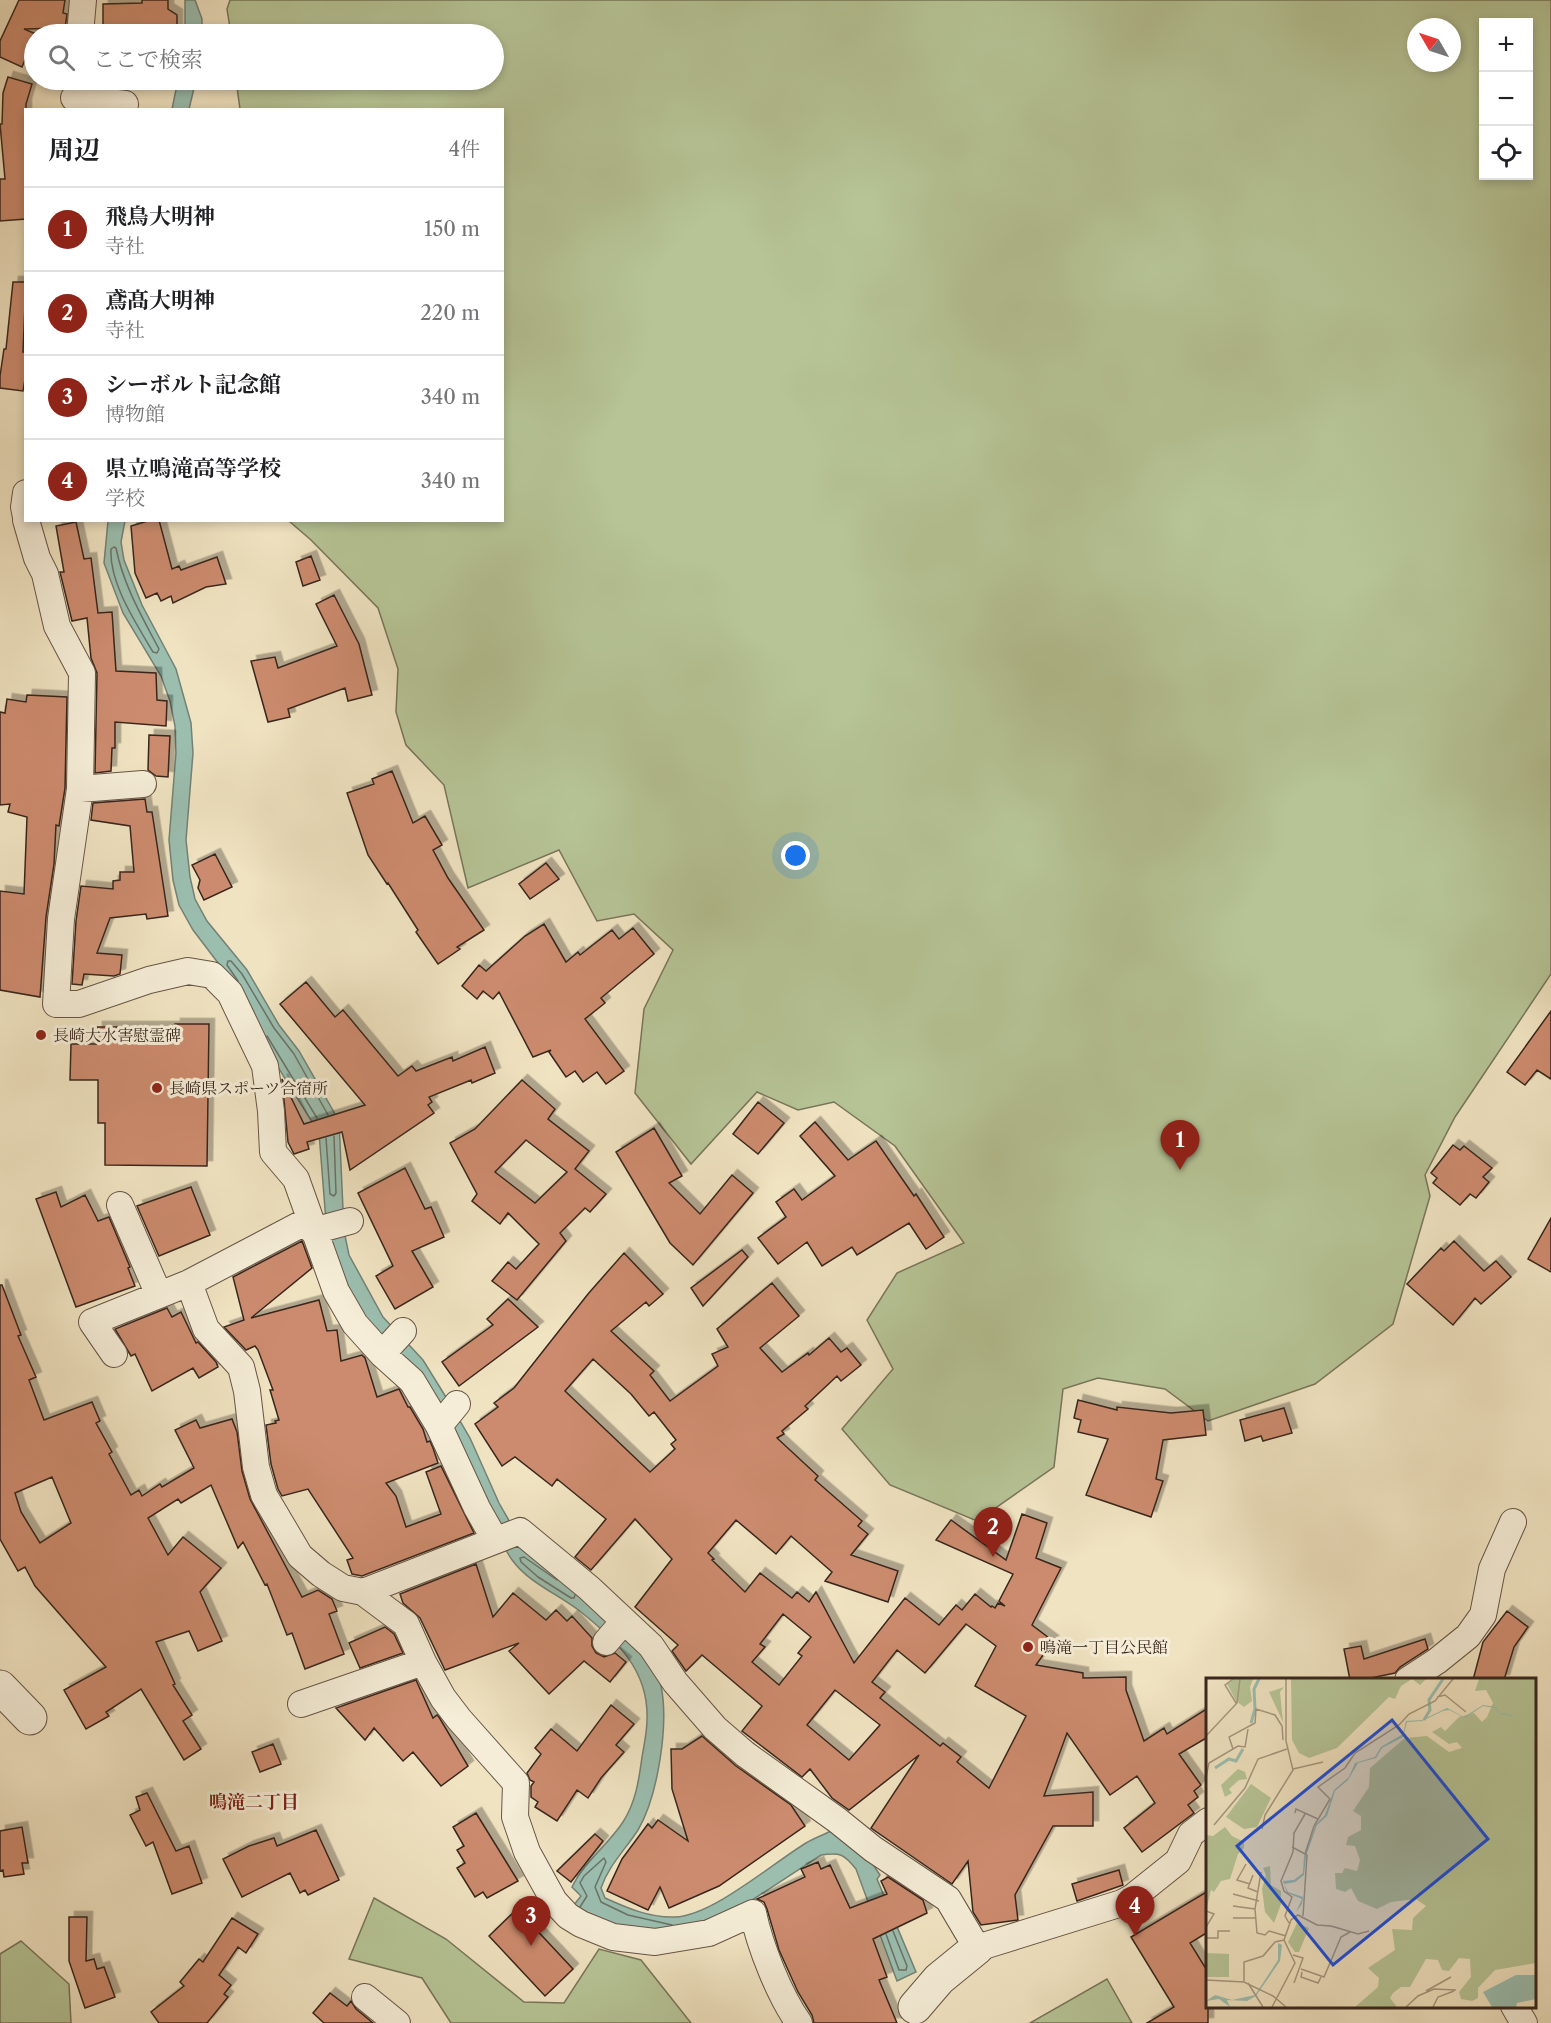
<!DOCTYPE html>
<html lang="ja">
<head>
<meta charset="utf-8">
<style>
	:root { --surface:#fff; --page:#f6f6f6; --text:#202124; --muted:#757577; --line:#e0e0e0; --accent:#8f2418 }
	body { margin:0; font-family:"Libre Caslon Text","Noto Serif JP",serif; background:var(--page); color:var(--text) }
	.controls { position:absolute; right:18px; top:18px; display:grid; overflow:hidden; border-radius:0px; box-shadow:0 3px 9px #0003 }
	.controls button { width:54px; height:54px; display:grid; place-items:center; padding:0; border:0; border-bottom:2px solid var(--line); background:var(--surface); color:var(--text); font:30px sans-serif }
	.compass { position:absolute; left:1407px; top:18px; width:54px; height:54px; border-radius:50%; background:var(--surface); box-shadow:0 3px 9px #0003; rotate:309deg }
	.you { position:absolute; left:796px; top:856px; width:21px; height:21px; margin:-15px; border:4px solid #fff; border-radius:50%; background:#1a73e8; box-shadow:0 0 0 9px #1a73e833 }
	.badge { display:grid; place-items:center; width:39px; height:39px; border-radius:50%; background:var(--accent); color:#fff; font-size:20px; font-weight:700 }
	.pin { position:absolute; translate:-50% -50px; filter:drop-shadow(0 2px 3px #0008) }
	.pin::after { content:''; position:absolute; top:32px; width:21px; height:18px; background:inherit; clip-path:polygon(0 0,100% 0,50% 100%) }
	.list { margin:0; padding:0; list-style:none }
	h2 { display:flex; justify-content:space-between; align-items:center; height:78px; margin:0; padding:0 24px; font-size:26px }
	h2 small { font-size:20px; font-weight:400; color:var(--muted) }
	.list li { display:grid; grid-template-columns:39px 1fr auto; gap:18px; align-items:center; box-sizing:border-box; height:84px; padding:0 24px; border-top:2px solid var(--line) }
	.list b { display:block; font-size:22px; white-space:nowrap }
	.list p { margin:0; font-size:20px; white-space:nowrap; color:var(--muted) }
	.list em { font-size:20px; font-style:normal; color:var(--muted) }
	.icon { flex:none; width:33px; height:33px; fill:none; stroke:currentColor; stroke-width:2; stroke-linecap:round; stroke-linejoin:round }
	.map { position:relative; flex:none; width:1551px; height:2023px; overflow:hidden }
	.search { position:absolute; background:var(--surface); box-shadow:0 3px 9px #0003; left:24px; top:24px; width:480px; height:66px; display:flex; align-items:center; gap:15px; box-sizing:border-box; padding:0 21px; border-radius:33px; color:var(--muted); font-size:22px }
	.panel { position:absolute; background:var(--surface); box-shadow:0 3px 9px #0003; left:24px; top:108px; width:480px; height:414px; border-radius:0px }
	.map>svg:first-child { display:block }
</style>
</head>
<body>
<div class="map">
<svg width="1551" height="2023" viewBox="0 0 1551 2023">
	<defs>
		<filter id="shadow"><feDropShadow dx="5.5" dy="-5.5" stdDeviation="0" flood-color="#0004"/></filter>
	</defs>
	<rect width="100%" height="100%" fill="#f0e3c1"/>
	<filter id="stains"><feTurbulence type="fractalNoise" baseFrequency=".00333" numOctaves="4"/><feColorMatrix values="0 0 0 0 .2 0 0 0 0 .09 0 0 0 0 .02 0 0 0 .5 -.17"/></filter>
	<radialGradient id="worn" r=".72"><stop offset=".6" stop-color="#630" stop-opacity="0"/><stop offset="1" stop-color="#630" stop-opacity=".3"/></radialGradient>
	<path fill="#b6c496" stroke="#78755a" stroke-width="1.5" fill-rule="evenodd" d="M230,0h1321v974l-96,143 -30,58 5,21 -37,128 -78,60 -107,37 -43,-32 -67,-11 -35,11 -9,78 -77,54 -87,-36 -48,-56 51,-60 -26,-49 30,-47 67,-30 -69,-97 -61,-44 -36,8 -41,-18 -66,72 -56,-71 9,-84 29,-59 -39,-36 -37,7 -38,-71 -91,38 -24,-103 -38,-40 -10,-33 2,-43 -20,-61 -67,-68 -22,-19 213,-1v-410l-262,-1 -4,-29h258v-46h-263l-4,-25zM1484,22h44v154h-44zM1416,27h36v36h-36z
		M374,1898l72,41 78,63 40,1 35,-54 42,11 50,63h-240l-29,-45 -73,-19z
		M21,1941l48,43 2,39h-71v-69z
		M1107,1979l25,44h-102z"/>
	<path fill="#9bbeaf" stroke="#748175" stroke-width="1.5" d="M185,0h10l7,19v15h-17z
		M178,80h18l-7,29h-17z
		M108,521h17l-4,21 3,18 18,45 34,64 15,54 2,30 -7,87 4,37 5,22 12,22 40,49 32,55 20,26 40,70 5,110 5,24 34,62 40,43 26,42 21,36 29,65 21,37 133,124c2,7 6,15 8,22 8,38 -3,110 -23,144 -13,20 -29,35 -37,58l4,10c22,10 45,20 70,19 37,-1 98,-54 131,-74 8,-5 17,-8 25,-12l39,29 10,15 -3,4 39,93 -19,9 -41,-112c-12,-15 -16,-17 -35,-14l-75,49 -49,27 -43,5 -85,-25 12,-15 -9,-9c12,-25 36,-42 51,-65 13,-20 16,-43 19,-65 2,-12 5,-25 5,-37 2,-50 -30,-79 -66,-108 -27,-21 -61,-32 -76,-64l-160,-262 -18,-52 -8,-101 -48,-77 -40,-76 -38,-50 -14,-25 -6,-25 -4,-40 7,-87 -1,-27 -5,-25 -9,-25 -38,-63 -19,-50z"/>
	<g fill="none" stroke-linecap="round" stroke-linejoin="round">
		<path stroke="#6a7266" stroke-width="1.5" d="M114,547l2,1c7,36 26,69 43,101l-2,4 -4,-1c-17,-29 -44,-69 -42,-103z
			M238,981l-11,-16 1,-4h3l11,13 32,54 20,26 34,61
			M267,1036l50,82
			M326,1138l4,56 4,2 2,-3 -2,-57
			M557,1580l-33,-23 -4,1 1,4 17,15 33,21h3l1,-3
			M580,1907l7,-11 -7,-13 4,-7 20,-18 2,4 -11,25 6,15 27,13 44,10
			M886,1934l13,36h7l1,-4 -14,-35"/>
	</g>
	<path fill="#cc8b6e" stroke="#39261d" stroke-width="1.5" fill-rule="evenodd" filter="url(#shadow)" d="M19,0h46l-2,13 4,1 -2,14 -41,1 12,5 -14,33 -22,-10v-16z
		M142,0h26v9l9,6v19h-20l-5,-8 -49,1v-23l39,-1z
		M8,77l24,7 -6,20v115l-26,2v-42h5l-5,-55h2l1,-31z
		M13,282h13l-3,70h3v21l-3,18 -23,-3v-12l4,-27h2z
		M151,520h8l13,49 7,-3 2,4 36,-13 9,27 -20,3 -33,16 -2,-7 -10,5 -4,-8 -11,5 -11,-25 -4,-47z
		M76,522l8,37 7,-1 7,55 14,-1 4,59 40,2 1,27 10,1 -1,25 -51,-4v26h-3l-1,23 -16,2 2,-100 -6,-15 -4,-40 -15,3 -12,-49h4l-8,-46z
		M311,556l9,24 -17,6 -7,-24z
		M334,595l25,49 13,51 -24,6 -3,-13 -57,21 2,8 -22,5 -17,-61 24,-4 3,11 59,-22 -21,-42z
		M27,695l40,2 -2,91 -6,38 -3,-1 -2,39 -8,53 -6,80 -40,-7v-99l24,3 3,-77 -19,-5 2,-8 -10,1v-93l5,1 2,-14 19,3z
		M149,735l21,1 -2,41 -12,-1 -8,-6z
		M392,771l21,52 12,-7 17,29 -9,5 15,28 36,52 -27,17 3,2 -22,15 -22,-32 2,-2 -30,-47 -1,1 -19,-29 -21,-62 27,-9 -2,-5z
		M145,799l2,13h5l16,104 -21,3 -1,-5 -36,4 -13,35 25,2 -2,19 -6,2 -30,-2 -2,11 -10,-1 4,-63 5,-35 32,3v-8l7,-1v-8h14l-4,-46 -39,-6 2,-17z
		M215,854l17,33 -28,13 -6,-12 2,-8 -8,-15z
		M546,863l13,16 -29,20 -11,-15z
		M544,924l22,38 12,-10 2,3 32,-25 7,9 14,-11 21,26 -53,44 4,5 -20,16 39,52 -18,13 -9,-12 -14,10 -8,-11 -9,6 -17,-25 2,-2 -18,7 -34,-65 -6,7 -10,-8 -6,8 -15,-13 17,-21 7,6 39,-35z
		M306,982l29,35 8,-7 55,66 14,-10 4,5 36,-14 1,4 32,-14 10,26 -23,10 -1,-3 -42,17 3,5 -4,3 6,8 -84,57 -8,-38 -35,10 2,7 -15,5 -6,-12 -6,-63 22,45 61,-19 -85,-101z
		M1551,1011v68l-14,-9 -12,15 -18,-13z
		M175,1024h34l-2,142 -102,-1v-42h-7v-43h-28l1,-36h26v-17h78z
		M522,1080l33,29 -7,10 41,32 -14,18 31,25 -16,18 -5,-4 -25,25 6,8 -49,59 -25,-19 16,-19 8,7 23,-25 -31,-31 -8,11 -28,-23 5,-7 -27,-51 25,-14zM526,1140l41,32 -32,31 -40,-31z
		M758,1102l26,21 -26,31 -25,-20z
		M815,1122l33,38 28,-19 38,55 2,-2 28,43 -18,12 -17,-26 -52,32 -5,-8 -30,19 -15,-24 -29,22 -20,-26 28,-21 -10,-15 18,-13 8,11 33,-24 -35,-40z
		M654,1128l28,48 -13,7 31,31 32,-39 21,18 -60,72 -23,-22 -54,-91z
		M1453,1145l7,5 4,-4 28,22 -9,9 6,5 -13,16 -6,-4 -10,11 -27,-22 4,-5 -6,-5z
		M405,1168l20,41 6,-2 13,30 -32,14 21,36 -38,22 -19,-33 17,-10 -35,-73z
		M191,1187l19,48 -51,21 -22,-50z
		M56,1192l5,15 24,-12 13,26 11,-4 21,50 -2,1 7,18 -59,21 -40,-108z
		M1551,1218v54l-23,-13z
		M302,1241l10,27 -61,50 68,-18 8,31 10,-1 4,31 21,-6 3,3 12,39 22,-8 9,18h2l13,22 4,13 3,-1 3,7 5,15 -52,20 10,13 10,31 35,-13 -15,-42 15,-6 33,67 -112,43 -10,-2 -5,-14 6,-2 -45,-69 -26,7 -4,-7 -7,-25 -5,-39 10,-2 -1,-2 4,-1 -9,-30h3l-15,-40 -3,-4 -9,4 -22,-23 20,-7 -11,-43z
		M1454,1241l30,30 12,-10 15,16 -30,27 -6,-6 -22,27 -46,-41 34,-36 3,3z
		M742,1250l6,7 -45,49 -12,-18z
		M624,1253l39,41 -14,12 -3,-4 -35,29 43,40 -4,4 20,26 48,-35 -6,-12 16,-7 -11,-18 55,-46 27,33 -39,32 22,24 26,-19 1,2 20,-17 12,14 6,-4 14,17 -20,16 -4,-5 -32,30 3,3 -26,22 2,3 -7,4 41,38 -3,4 47,41 -4,5 10,8 -17,21 47,16 -10,31 -63,-21 7,-9 -41,-36 -15,18 -40,-34 -28,33 6,6 -2,1 33,32 15,-19 32,25 5,-6 12,10 7,-10 38,71 51,-65 34,27 17,-20 6,5 13,-16 16,13 1,-1 3,2 3,-5 7,3 -6,-5 14,-27 -77,-34 15,-20 55,40 16,-46 25,9 -11,35 25,10 -29,57 21,16 -17,24 47,8v5l43,-1v13l18,51 20,-13 3,6 41,-26v29l-29,17 22,31 -7,6 4,6 -10,8 6,8 -52,39 -18,-24 31,-25 -18,-27 -27,19 -43,-62 -23,63 49,-4v34h-40l-38,69 3,25 -37,5 -8,-13 -5,-51 -16,23 -81,-56 48,-73 -70,55 -17,-12 -22,-29 -8,8 -60,-46 20,-25 -60,-51 -16,16 -14,-20 6,-6 -43,-38 37,-48 -37,-40 -44,51 -16,-13 31,-38 -49,-40 -5,7 -37,-29 -13,9 -27,-42 23,-17 -4,-4 20,-15 74,-94zM593,1359l38,35 18,22 5,-4 22,28 -5,4 4,5 -25,23 -85,-81zM783,1614l28,23 -13,16 4,3 -23,29 -27,-23 13,-15 -5,-3zM966,1624l30,22 -21,40 51,30 -37,72 -32,-26 4,-5 -18,-14 -3,3 -60,-48 5,-6 -13,-10 25,-32 28,23zM835,1690l45,35 -31,35 -42,-35z
		M0,1285h2l19,50 -3,1 18,41 -7,3 15,40 48,-18 8,19 -4,2 16,29 -3,2 22,41 8,-5 3,6 18,-12 2,3 32,-19 -19,-38 21,-10 4,8 32,-9 5,13 5,39 8,28 52,98 16,-7 14,9 5,12 -8,3 15,40 -39,15 -13,-36 -5,2 -20,-51 -2,1 -22,-43 -5,6 -27,-63 -30,18 -3,-4 -30,19 20,37 15,-18 38,31 -21,24 22,49 -24,10 -9,-20 -33,11 19,42 -2,1 19,30 -9,6 18,28 -17,11 -43,-71 -35,23 3,4 -23,13 -22,-39 42,-23 -71,-81 -10,-19 -7,4 -18,-32zM52,1477l19,46 -31,20 -19,-31 -6,-19z
		M508,1299l30,28 -79,59 -17,-24 51,-37 -6,-6z
		M167,1308l5,9 9,-5 15,31 2,-1 18,20 2,5 -19,11 -6,-10 -41,23 -17,-37 -4,2 -16,-27z
		M1078,1400l39,10v-3l54,6 32,-3 3,25 -43,5 -7,39 7,2 -12,36 -65,-22 22,-56 -30,-7 3,-12 -7,-2z
		M1284,1408l8,25 -29,8 -2,-5 -16,5 -5,-21z
		M476,1564l17,53 20,-24 33,27 10,-10 11,11 5,-5 20,22v8l4,7 8,4 11,-4 11,9 -16,20 -26,-21 -35,33 -40,-43 10,-8 -74,27 -25,-52 -17,-15 -3,-9z
		M1507,1611l21,16 -14,20 -10,33h-31l10,-38z
		M385,1627l9,7 9,19 -43,15 -11,-25z
		M1425,1639l3,10 -28,18 -5,6 -34,7h-11l-6,-31 17,-3 3,13z
		M416,1680l17,38 4,-3 2,2 29,49 -27,20 -28,-34 -10,9 -29,-33 -9,12 -29,-32z
		M611,1705l23,19 -18,21 8,7 -23,26 -13,20 -11,-8 -20,31 -22,-14 3,-5 -7,-5v-11l3,-4 -4,-2 -3,-7 14,-19 -6,-6 16,-19 26,22z
		M702,1736l34,30 55,39 14,21 -86,60 -50,22 -9,-21 -12,23 -41,-19 15,-32 26,-35 4,4 6,-8 30,21 -16,-52 -1,-40h11z
		M273,1744l8,20 -21,8 -8,-20z
		M147,1793l29,58 13,-5 13,37 -30,11 -19,-52 -7,4 -16,-31 10,-5 -4,-13z
		M476,1813l42,68 -31,17 -4,-6 -8,5 -18,-29 8,-5 -8,-13 7,-4 -11,-19z
		M22,1827l6,36h-6l2,11 -20,3 -1,-7 -3,1v-40z
		M316,1830l23,50 -31,15 -3,-5 -5,3 -10,-20 -48,24 -19,-38 26,-13 25,-8 3,8z
		M595,1834l8,7 -32,41 -14,-11z
		M818,1862l3,7 9,-4 20,43 37,-14 -6,-13 7,-4 35,23 4,13 -54,26 14,38 -8,3 18,43h-83l-2,-8 -14,-23 -19,-42 -12,-41 -3,-7 -7,-3 48,-22 -4,-8z
		M1119,1870l4,15 -46,16 -5,-17z
		M1208,1891v41l-18,11 18,29v51h-61l27,-16 -43,-70z
		M517,1909l56,60 -28,27 -56,-60z
		M69,1917h18l-1,44 8,-2 3,10 7,-2 11,30 -30,11 -16,-47z
		M232,1918l26,16 -12,19 -8,-6 -19,28 12,10 -7,9 4,3 -21,26h-48l-8,-11 33,-26 -4,-4 19,-23 4,3z
		M330,1993l17,13 4,-5 5,8 17,14h-49l-11,-10z"/>
	<g fill="none" stroke-linecap="round" stroke-linejoin="round">
		<g stroke="#675546" stroke-width="28">
			<path id="minor" d="M80,34l3,-34
				M74,98l51,6 -1,6
				M26,493l-2,14 2,10
				M26,520l11,38 8,16 12,52 25,47 -2,116 -19,130 -5,85h23l70,-24 39,-9 24,4 18,18 35,73 6,45 2,41 23,27 40,112 19,33 27,30 30,27 27,45 38,82 18,32
				M80,789l63,-5
				M120,1205l39,90
				M313,1231l37,-10
				M189,1283l17,46 35,38 6,24 9,76 8,28 36,61 21,18 22,14 20,4 43,32 17,38 20,36 16,21 57,64 -1,34 12,35 27,49 14,15 13,8 32,13 42,5 54,-9 44,-20c7,33 26,82 46,110
				M114,1354l-22,-32 97,-39 120,-63
				M382,1354l21,-23
				M439,1426l18,-22
				M363,1592l157,-61 69,57 62,58 24,36 40,46 30,26 92,66 36,29 75,50 29,49 145,-45 11,-6 45,-36 13,-27 17,-13
				M606,1642l18,-21
				M1408,1680l29,-19 31,-25 15,-21 9,-46 21,-47
				M301,1704l122,-42
				M365,1997l32,26
				M1514,2006l10,17"/>
		</g>
		<g stroke="#675546" stroke-width="35">
			<path id="tertiary" d="M0,1687l30,31
				M915,2007l24,-28 38,-31"/>
		</g>
		<use href="#minor" stroke="#f5edd7" stroke-width="26"/>
		<use href="#tertiary" stroke="#f5edd7" stroke-width="33"/>
	</g>
	<g fill="#8f2418" stroke="#f5edd7" stroke-width="2">
		<circle cx="41" cy="1035" r="6"/>
		<circle cx="157" cy="1088" r="6"/>
		<circle cx="1028" cy="1647" r="6"/>
	</g>
	<g text-anchor="middle" dominant-baseline="central" stroke-width="6" stroke-linejoin="round" paint-order="stroke">
		<g font-size="16" fill="#39261d" stroke="#f5edd7" text-anchor="start">
			<text x="53" y="1035">長崎大水害慰霊碑</text>
			<text x="169" y="1088">長崎県スポーツ合宿所</text>
			<text x="1040" y="1647">鳴滝一丁目公民館</text>
		</g>
		<g font-size="18" font-weight="bold" fill="#7a1f14" stroke="#f5edd7">
			<text x="254" y="1802">鳴滝二丁目</text>
		</g>
	</g>
	<g transform="translate(1206 1678)">
		<rect width="330" height="330" fill="#f0e3c1"/>
		<path d="M27,1h20l-3,8 2,14 -8,6 -8,-6 -9,-17zM85,1h135l-6,6 -8,-6 -11,7 -6,13 -6,-2 -52,51 -28,10 -10,-5 -7,-13zM273,1h57v284l-41,7 -17,18v10l-6,3 -11,-2 -2,-7 12,-15 -1,-18 -11,-1 -10,13 -7,-1 -4,-10 -12,-1 -16,28h-9l-8,6 -3,5 7,9h-42l23,-20 1,-9 -11,-10 27,-18 -3,-21 20,1 1,-12 13,-12 -10,-7 -25,3 -14,7 -19,-8 -7,-13 -6,4 -9,-3 -1,-16h7l3,-5 12,3 3,-11 -5,-14 -9,-1 2,-8 13,-7v-14l-8,-5 16,-24 1,-19 35,-30 22,-2 22,16 13,-4 -5,-6 -8,2 -17,-12 9,-5 4,4 14,-14 15,-4 8,9 5,-5 6,-14 -7,-13 -11,1zM78,9l-4,5 3,30 -14,-30zM32,91l7,3 2,7 -8,1 -10,9 3,4 -7,4 -4,-12zM45,106l20,14 -14,29 -13,2 -18,-12zM19,149l7,9 12,6v6l-6,6 -8,25 -9,2 -7,11 -3,-2 -5,21v-76l7,1zM64,188l1,19 10,6v13l-7,19 -9,-11 -3,-23 4,-14 -3,-7zM91,245l12,5 -10,24h-4l-7,-10zM0,275l23,1v23h-23z" fill="#b6c496"/>
		<path d="M277,27l13,2 4,6 8,1 8,3 -16,-3 -5,-6 -12,-2 -18,12 -16,-8 -6,1 -21,10 -15,1 -4,15 -21,11 -6,10 -18,5 -10,17 -13,11 -8,25 -10,9 -11,31 -2,19 -9,7 -11,2 4,8 15,5 -1,7 -6,8 6,-13 -15,-6 -4,-12 11,-1 9,-7 1,-17 12,-32 9,-9 9,-25 15,-13 6,-14 20,-6 6,-10 22,-13 3,-13 16,-1 25,-12 17,9zM72,265l4,2 -2,16 -24,35 -9,5 -20,-1 3,7 -11,-8 -13,2 9,-6 17,5 23,-5 23,-35zM310,297h20v24l-19,4 -1,4h-24l-9,-15z" fill="#9bbeaf"/>
		<path fill="none" stroke="#9bbeaf" stroke-width="3" d="M218,42l6,-10 -1,-10 14,-21M45,45l4,-14 -1,-20 5,-10M9,90l14,-9 7,2 7,-12"/>
		<path fill="none" stroke="#a7977f" stroke-width="1.5" d="M27,1l-8,6 11,18M231,19l8,-2 21,17M0,58l31,-33 3,-24M27,71l-4,-12 26,-14 1,-14 19,6 7,11 1,14M87,91l30,-7M0,99l3,-14 29,-17 7,1 3,-18M89,135l1,-4 22,10M8,147l31,-37 13,-29 29,-10M56,151l3,-14 28,-45 -7,-29v-62M86,169l15,8 -4,61M99,176l9,-28 16,-27 -12,-12 27,-19 10,-15 44,-28 10,-11 26,-13 18,-22M40,186l-9,16 13,4M55,194l-6,37 2,24 8,2 4,-4 17,5M47,197l-5,13 10,4M27,216l26,7M27,228l22,3M0,233l8,3 -8,13M27,240h23M83,245l-4,-7 7,-19 -8,-6 -3,-10 12,-29 1,-19 11,-19M125,248l27,8 11,-3M0,260h12v-7h12M87,277l10,3 -9,25M95,291l23,8 17,-40 9,-5M96,294l-1,5 17,6 3,-6M0,302l38,2 29,14 13,11M38,304v-20l19,-6 12,-14 9,-2M42,305l15,24M220,313l25,-14M66,329l23,-44 -11,-23 7,-20 7,-5 19,10 14,1M200,329l12,-11 16,-7 22,1M227,329l5,-10 16,-6"/>
		<path fill="#1d4ed8" fill-opacity="0.15" stroke="#1d4ed8" stroke-width="3" d="M186,42l96,119 -155,126 -96,-119z"/>
		<rect width="330" height="330" fill="none" stroke="#39261d" stroke-width="3"/>
	</g>
	<rect width="100%" height="100%" filter="url(#stains)"/>
	<rect width="100%" height="100%" fill="url(#worn)"/>
</svg>
<div class="controls">
<button>+</button>
<button>−</button>
<button><svg class="icon" aria-label="locate" viewBox="0 0 24 24"><circle cx="12" cy="12" r="6"/><path d="M12 2v4M12 18v4M2 12h4M18 12h4"/></svg></button>
</div>
<svg class="compass" viewBox="-18 -18 36 36"><path d="M0-13l5 13h-10z" fill="#e53935"/><path d="M0 13l5-13h-10z" fill="#757577"/></svg>
<div class="you"></div>
<div class="pin badge" style="left:1180px;top:1170px">1</div>
<div class="pin badge" style="left:993px;top:1557px">2</div>
<div class="pin badge" style="left:531px;top:1946px">3</div>
<div class="pin badge" style="left:1135px;top:1936px">4</div>
<div class="search"><svg class="icon" aria-label="search" viewBox="0 0 24 24"><circle cx="10" cy="10" r="6"/><path d="M15 15l6 6"/></svg>ここで検索</div>
<section class="panel">
<h2>周辺<small>4件</small></h2>
<ul class="list">
<li><span class="badge">1</span><div><b>飛鳥大明神</b><p>寺社</p></div><em>150 m</em></li>
<li><span class="badge">2</span><div><b>鳶髙大明神</b><p>寺社</p></div><em>220 m</em></li>
<li><span class="badge">3</span><div><b>シーボルト記念館</b><p>博物館</p></div><em>340 m</em></li>
<li><span class="badge">4</span><div><b>県立鳴滝高等学校</b><p>学校</p></div><em>340 m</em></li>
</ul>
</section>
</div>
</body>
</html>
